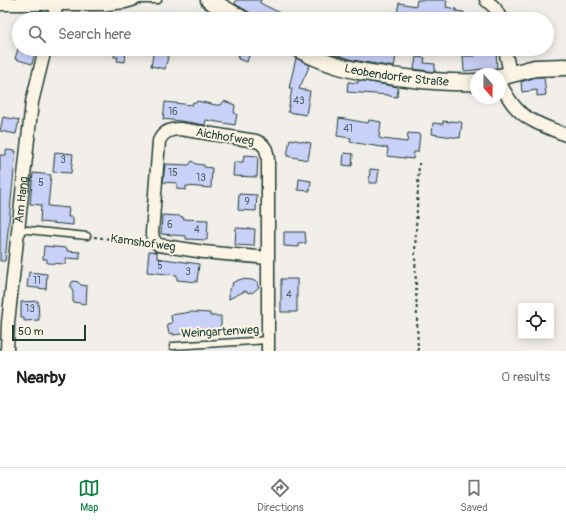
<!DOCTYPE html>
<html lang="en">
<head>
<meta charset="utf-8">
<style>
	:root { --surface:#fff; --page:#f2f2f2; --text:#222; --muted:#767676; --line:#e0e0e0; --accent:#0b8043 }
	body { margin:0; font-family:Pangolin,sans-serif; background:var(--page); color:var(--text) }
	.controls { position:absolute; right:12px; bottom:12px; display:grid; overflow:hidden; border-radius:4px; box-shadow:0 2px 10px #0003 }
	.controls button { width:36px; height:36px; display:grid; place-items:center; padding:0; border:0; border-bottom:1px solid var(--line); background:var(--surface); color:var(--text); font:20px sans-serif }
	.compass { position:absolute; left:470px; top:68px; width:36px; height:36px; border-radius:50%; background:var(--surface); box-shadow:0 2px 10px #0003; rotate:160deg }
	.scale { position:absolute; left:12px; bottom:10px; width:74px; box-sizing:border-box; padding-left:4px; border:2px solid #1f3d34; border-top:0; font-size:11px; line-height:14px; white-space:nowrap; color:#1f3d34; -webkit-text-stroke:3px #fcf5e5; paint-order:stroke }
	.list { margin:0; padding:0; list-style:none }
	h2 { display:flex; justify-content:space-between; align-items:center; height:52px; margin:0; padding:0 16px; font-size:17px }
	h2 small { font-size:13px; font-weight:400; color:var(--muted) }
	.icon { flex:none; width:22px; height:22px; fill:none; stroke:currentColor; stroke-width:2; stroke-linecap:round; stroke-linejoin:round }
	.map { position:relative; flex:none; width:566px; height:351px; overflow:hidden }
	.search { position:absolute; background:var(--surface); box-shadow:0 2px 10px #0003; left:12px; right:12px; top:12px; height:44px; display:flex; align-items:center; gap:10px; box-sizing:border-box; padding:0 14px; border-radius:22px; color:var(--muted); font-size:15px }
	.sheet { height:116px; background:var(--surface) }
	nav { display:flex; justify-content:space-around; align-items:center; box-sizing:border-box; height:56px; border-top:1px solid var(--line); background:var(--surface); font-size:11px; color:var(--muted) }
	nav a { display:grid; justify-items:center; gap:2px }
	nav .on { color:var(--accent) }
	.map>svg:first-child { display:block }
</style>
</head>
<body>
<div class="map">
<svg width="566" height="351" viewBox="0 0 566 351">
	<rect width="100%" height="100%" fill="#f2eee9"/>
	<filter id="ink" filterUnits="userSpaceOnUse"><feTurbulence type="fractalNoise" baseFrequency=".025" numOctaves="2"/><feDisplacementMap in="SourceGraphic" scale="8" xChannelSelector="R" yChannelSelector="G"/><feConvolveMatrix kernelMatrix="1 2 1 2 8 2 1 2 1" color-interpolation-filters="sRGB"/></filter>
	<g filter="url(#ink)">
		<path fill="#c9d1f9" stroke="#1f3d34" d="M236,0h25l-1,3 32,16h-31l-26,-15z
			M417,0h30l-1,7 10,2v2l8,1 -1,7h-67l3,-16 17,3z
			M18,49h18l-4,15 -17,-5z
			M115,49h11l-1,13 -8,-1 1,-4h-4z
			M154,49h16l-5,20 -14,-3z
			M240,49h11l-4,13 -9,-3z
			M320,49h25l7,3v-3h39l-1,5 6,1 -2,12 -41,-7z
			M486,49h10l1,19 -33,3 -1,-15h12v-6z
			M416,57l9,1 -1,5 11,1v8l-21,-3z
			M296,58l14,7 -11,24 11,2 -4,24 -18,-3 4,-24h-3z
			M536,77h8l2,18 -9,1v-6l-15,2 -1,-10z
			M358,80l40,7 -1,10 -8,-1v-1l-42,-3 1,-10 10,1z
			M197,101l19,4h5l3,-4 11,4 -1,8 3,1 -2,11 -29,-5 -1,5 -17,-3 -25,-3 2,-17 27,3 1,-3 3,1z
			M3,117l16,3 -3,14 -16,-3z
			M339,118l29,5 1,-3 12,2 -2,16 4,1 24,3 1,-9 12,1 -2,18h-4l-1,7 -26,-3 1,-8 -38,-6 1,-4 -14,-2z
			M443,121l7,1v-1l11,1 1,1 -2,15 -28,-4 1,-11 10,1z
			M290,139l21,4 -3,17 -21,-4z
			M6,150l10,1 -11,110h-5v-106h6z
			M55,152l18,2 -2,19 -18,-1z
			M344,153l9,1 -1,12 -9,-1z
			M244,155l14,1 -1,21 -24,-1 1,-14h9z
			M192,161l4,3 8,1v2l8,1 -1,20 -25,-2v4l-9,-1v-6l-14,-1 2,-18 24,1z
			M370,169l9,1 -2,13h-8z
			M33,173l18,2 -3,31 21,2 -1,9h5v8l-33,-3 1,-17 -11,-1z
			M299,179l12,2 -1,10 -12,-1z
			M239,194l18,1 -1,16 -18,-1z
			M162,215l17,1 4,1v2l25,1 -1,20 -21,-1v-3l-25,-2z
			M236,228l19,1 -1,17 -19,-1z
			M284,232h21l1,11 -7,1v3l-15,-1z
			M44,246l23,2v3l13,1v7l-14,-1v6l-19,-1v-4h-4z
			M149,251l8,1v6l42,6 -2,18 -20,-2v-5l-30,-3z
			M29,272l18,2 -1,15 -19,-2z
			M241,279l11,1 7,3 -2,2 2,2 -7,6 -2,-1 -1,1 -4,-2 -16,8v-10l4,-4 -1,-2z
			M281,279h16v33h-16z
			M73,281l5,1 3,3 6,1 -1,18 -13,-2v-10l-2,-5v-3z
			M38,301l1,19 -15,1v-3h-3v-16z
			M191,312l19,1v3h11v17l-24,1v-2l-24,3v-2l-4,1 -2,-10 5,-1 -1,-8z"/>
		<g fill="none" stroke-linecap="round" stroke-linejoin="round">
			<g stroke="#1f3d34" stroke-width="9">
				<path id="service" d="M138,0h20
					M18,229l69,7
					M173,346l95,-6"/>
			</g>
			<g stroke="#1f3d34" stroke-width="15">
				<g id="minor">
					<path d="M486,0l9,8 6,11"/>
					<path d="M0,4h107l18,-2 7,-2"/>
					<path d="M53,19l4,-14"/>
					<path d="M505,49l5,25"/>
					<path d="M500,83c5,9 9,18 17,26 12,13 33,19 49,26"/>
					<path id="s1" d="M7,351l1,-28 24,-221 13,-53"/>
					<path d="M268,351v-191c-1,-10 -2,-15 -12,-19l-76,-12c-10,0 -17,3 -21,12l-7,92c1,6 2,9 7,12l45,7 64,6"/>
				</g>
			</g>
			<g stroke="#1f3d34" stroke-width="19">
				<g id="secondary">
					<path d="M209,0l33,19"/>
					<path id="s2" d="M298,49c37,20 67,24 108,29 23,3 47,5 70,4"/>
					<path d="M500,77l35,-9 31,-1"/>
				</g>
			</g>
			<path stroke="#1f3d34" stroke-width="2" stroke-dasharray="3 3" stroke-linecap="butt" d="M94,237l49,6
				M418,351l-3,-98 4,-90"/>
			<use href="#service" stroke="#fcf5e5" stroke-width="6"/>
			<use href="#minor" stroke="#fcf5e5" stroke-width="12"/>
			<use href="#secondary" stroke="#fcf5e5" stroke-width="16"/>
		</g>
	</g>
	<g text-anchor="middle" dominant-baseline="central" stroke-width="4" stroke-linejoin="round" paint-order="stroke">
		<g font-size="10" fill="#4a6265">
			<text x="299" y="101">43</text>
			<text x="173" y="112">16</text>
			<text x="348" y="129">41</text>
			<text x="63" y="160">3</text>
			<text x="173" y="173">15</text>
			<text x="201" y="178">13</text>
			<text x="41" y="183">5</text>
			<text x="247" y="202">9</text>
			<text x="170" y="225">6</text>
			<text x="197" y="230">4</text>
			<text x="160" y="266">5</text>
			<text x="188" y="272">3</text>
			<text x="37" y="281">11</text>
			<text x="289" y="295">4</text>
			<text x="30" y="309">13</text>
		</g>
		<g font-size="12" fill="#1f3d34" stroke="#fcf5e5">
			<text stroke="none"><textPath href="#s2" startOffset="103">Leobendorfer Straße</textPath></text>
			<text transform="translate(225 137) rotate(9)">Aichhofweg</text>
			<text stroke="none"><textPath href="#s1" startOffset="152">Am Hang</textPath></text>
			<text transform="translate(143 243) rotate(8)">Kamshofweg</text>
			<text transform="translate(220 332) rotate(-3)">Weingartenweg</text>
		</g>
	</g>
</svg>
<div class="controls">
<button><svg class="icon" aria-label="locate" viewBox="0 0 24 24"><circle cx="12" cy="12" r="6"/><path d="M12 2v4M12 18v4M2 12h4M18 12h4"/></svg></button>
</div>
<svg class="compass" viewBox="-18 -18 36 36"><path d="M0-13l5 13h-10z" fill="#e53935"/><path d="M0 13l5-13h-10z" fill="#767676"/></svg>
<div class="scale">50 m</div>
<div class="search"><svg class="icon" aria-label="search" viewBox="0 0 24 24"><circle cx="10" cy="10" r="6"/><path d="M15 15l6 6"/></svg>Search here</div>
</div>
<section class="sheet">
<h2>Nearby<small>0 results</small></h2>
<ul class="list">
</ul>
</section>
<nav>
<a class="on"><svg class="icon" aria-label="map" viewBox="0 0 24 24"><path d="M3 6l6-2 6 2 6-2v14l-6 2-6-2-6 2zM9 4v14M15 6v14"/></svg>Map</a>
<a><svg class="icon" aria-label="directions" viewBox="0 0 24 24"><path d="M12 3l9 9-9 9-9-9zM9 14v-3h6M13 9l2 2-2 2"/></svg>Directions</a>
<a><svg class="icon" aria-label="saved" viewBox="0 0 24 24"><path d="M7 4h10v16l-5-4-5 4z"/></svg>Saved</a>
</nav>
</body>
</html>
